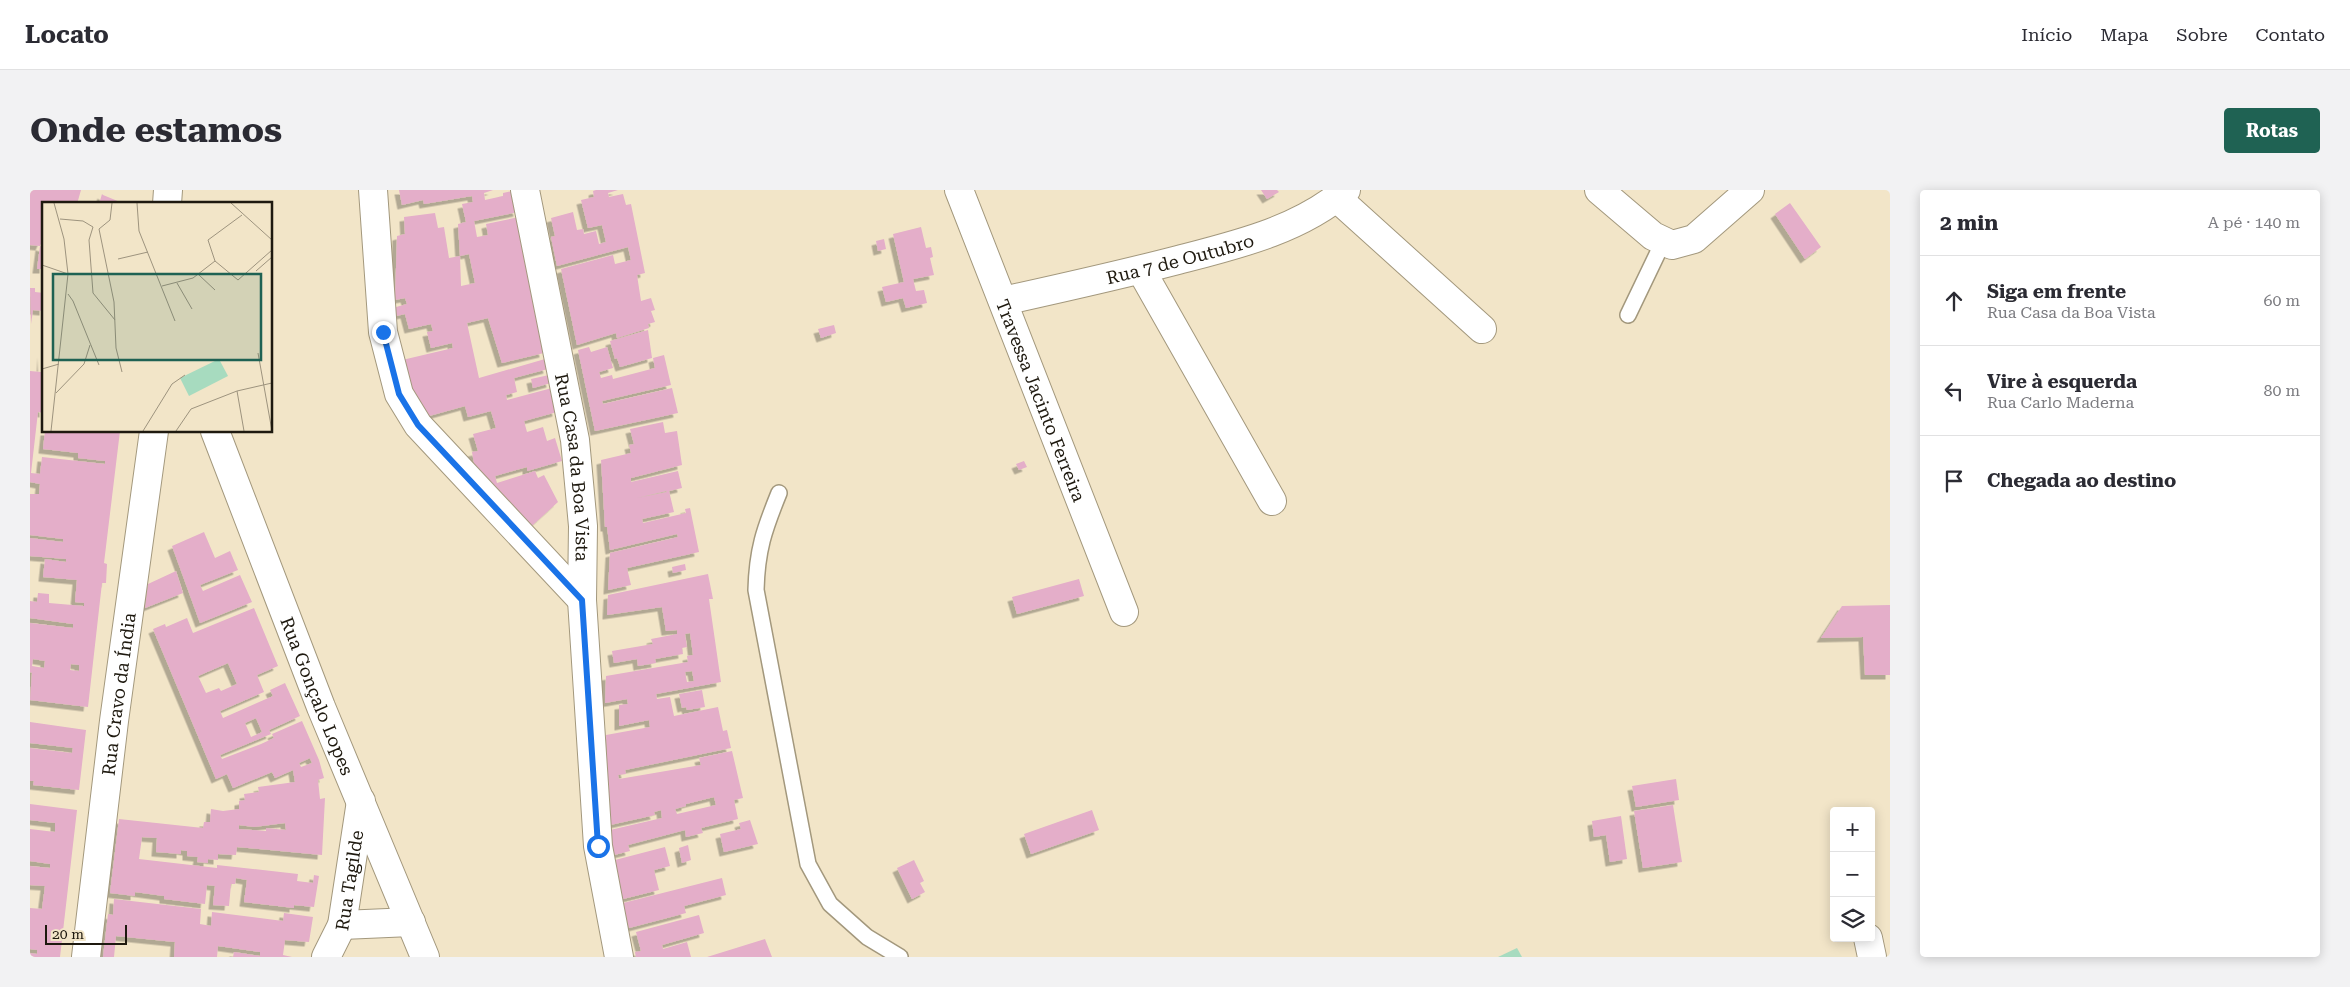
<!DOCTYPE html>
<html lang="pt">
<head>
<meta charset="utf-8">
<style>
	:root { --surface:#fff; --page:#f2f2f3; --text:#2b2b33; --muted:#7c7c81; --line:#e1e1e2; --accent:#1f6253 }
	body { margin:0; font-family:"Roboto Serif",serif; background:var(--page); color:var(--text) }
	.controls { position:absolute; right:15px; bottom:15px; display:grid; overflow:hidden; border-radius:5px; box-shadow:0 2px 12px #0003 }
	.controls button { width:45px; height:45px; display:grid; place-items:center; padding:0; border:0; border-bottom:1px solid var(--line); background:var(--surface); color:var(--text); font:25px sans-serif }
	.scale { position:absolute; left:15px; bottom:12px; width:82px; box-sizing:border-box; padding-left:5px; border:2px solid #1e190f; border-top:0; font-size:14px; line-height:18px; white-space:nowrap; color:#1e190f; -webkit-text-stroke:4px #f2e5c8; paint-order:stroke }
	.stop { position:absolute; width:15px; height:15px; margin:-11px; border:4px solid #1a73e8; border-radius:50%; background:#fff }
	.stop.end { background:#1a73e8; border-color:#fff; box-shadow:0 1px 5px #0008 }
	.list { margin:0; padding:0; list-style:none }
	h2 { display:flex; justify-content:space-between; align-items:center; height:65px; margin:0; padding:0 20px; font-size:21px }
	h2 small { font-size:16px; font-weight:400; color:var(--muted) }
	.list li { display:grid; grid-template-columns:32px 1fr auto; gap:15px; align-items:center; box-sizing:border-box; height:90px; padding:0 20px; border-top:1px solid var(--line) }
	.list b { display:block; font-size:19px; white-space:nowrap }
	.list p { margin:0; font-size:16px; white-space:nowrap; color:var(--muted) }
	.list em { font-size:16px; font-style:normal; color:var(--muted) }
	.icon { flex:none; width:28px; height:28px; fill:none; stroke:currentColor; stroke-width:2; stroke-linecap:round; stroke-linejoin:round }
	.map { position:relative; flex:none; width:1860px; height:767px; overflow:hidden; border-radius:5px }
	header { display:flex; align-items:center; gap:30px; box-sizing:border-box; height:70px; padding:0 25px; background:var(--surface); border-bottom:1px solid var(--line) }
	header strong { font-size:24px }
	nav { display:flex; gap:28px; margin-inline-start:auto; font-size:18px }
	.intro { display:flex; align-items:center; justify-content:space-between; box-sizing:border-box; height:120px; padding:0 30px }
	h1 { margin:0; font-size:35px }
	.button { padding:12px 22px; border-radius:5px; background:var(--accent); color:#fff; font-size:18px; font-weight:700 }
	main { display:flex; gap:30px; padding:0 30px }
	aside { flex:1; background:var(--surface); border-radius:5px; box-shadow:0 2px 12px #0003 }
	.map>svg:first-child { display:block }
</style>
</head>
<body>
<header>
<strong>Locato</strong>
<nav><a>Início</a><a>Mapa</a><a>Sobre</a><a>Contato</a></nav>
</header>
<div class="intro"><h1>Onde estamos</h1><a class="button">Rotas</a></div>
<main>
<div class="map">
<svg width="1860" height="767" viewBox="0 0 1860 767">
	<defs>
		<filter id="shadow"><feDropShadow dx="-4.5" dy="4.5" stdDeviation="0" flood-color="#0004"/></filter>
	</defs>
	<rect width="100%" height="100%" fill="#f2e5c8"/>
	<path fill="#a7dbbf" d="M1487,758l5,9h-24z"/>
	<path fill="#e4aec9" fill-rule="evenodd" filter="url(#shadow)" d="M0,0h51l-4,14h-33v33l-4,9 -10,-1z
		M369,0h94l-9,3 1,7 18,-4v-3l9,-2 6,21 -44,9 3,16 11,-2 -2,-11 33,-7 25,136 -42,10 -14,-45 -21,5 12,55 66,-19 3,10 -34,9 3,14 -11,3 1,5 45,-12 5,24 -33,9 3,11 16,-5 4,14 8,-3 7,23 -35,10v-4l-32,9 2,7 38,-12 3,7 6,-3 14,27 -34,31 -59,-67 9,-3 -2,-11 6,-1 -5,-17 23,-6 -5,-17 -23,6 -3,-11 -43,12 -24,-57 55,-13 -1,-5 -21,5 -4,-16 6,-1 -2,-7 -22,5 -4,-15 -9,2v-9l11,-3 -2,-6 -10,2 2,-64 8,-2 -1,-17 31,-4 3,15 6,-1 5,31 11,-2 1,30 14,-3 -6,-29 -9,2 -2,-32 8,-2 -4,-18 11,-2 -1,-6 -48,8 -1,-4 -21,5z
		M566,0h22l-10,3 1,4 14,-3 3,11 5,-1 14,69 -8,2 4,26 10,-3 4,12 -4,1 4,11 -7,2 1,4 -32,10 -1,-5 -39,12 -16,-76 52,-14 2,9 16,-4 -3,-13 -71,19 -6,-29 4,-1 -4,-18 22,-6 4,18 6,-1 1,5 12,-3 3,13 7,-2 -4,-17 -14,3 -7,-28 13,-3 -1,-6z
		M1231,0h16l2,2 -12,7z
		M72,4l1,1 22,9h-26z
		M1760,13l31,44 -16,12 -30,-45z
		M891,37l5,21 5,-1 2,10 -3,1 4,17 -21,4 3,12 8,-1 3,13 -21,5 -3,-10 -17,4 -4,-15 22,-5 -11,-48z
		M854,49l2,10 -8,2 -2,-10z
		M10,56l4,1v22h-7z
		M0,98h5v4l9,1v18l-11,-1 -2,14z
		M804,135l2,8 -15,5 -3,-9z
		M618,140l4,28 -32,9 -3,-9 -2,1 -5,-18z
		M559,157l2,5 16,-5 6,21 -14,4 2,6 11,-3 1,4 42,-11 -2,-10 11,-3 7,30 -69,16 1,3 69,-16 6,25 -83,18 -17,-81z
		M12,163l2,60 -6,-1 -7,61 9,1 2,-17 63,7v-3l-27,-3v-5l-35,-4 2,-18h75l-16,132 3,1 -1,19h-4l-14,124 -58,-7 2,-27 -2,-1v-49l43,5v-4l-43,-6v-17l7,1 1,-9 11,1v9l35,3v-3l-9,-1 2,-22 -34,-3 2,-18 21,3v-3l-36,-3v-18l33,4v-3l-33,-4v-41h9l1,-10 -10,-2v-111l11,1zM3,469l12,2 -1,7 -12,-2zM41,474l8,1v6l-9,-1z
		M519,185l2,8 -18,5 -2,-9z
		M633,232l2,11 12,-2 5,34 -51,13v4l47,-11 4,17 -13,3 5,21 -32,7 1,4 43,-10 -1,-4 5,-1 9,44 -72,16 4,17 -23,5 2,-37 68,-16 -1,-3 -67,16 -3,-23h-2l-4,-67 30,-7 -2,-8 5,-1 -4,-15zM636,301l1,1 -30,6z
		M994,271l3,6 -8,3 -3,-6z
		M174,342l11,26 15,-7 8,19 -38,15 3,6 37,-16 12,27 -52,21 -28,-77z
		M655,374l1,6 -13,3 -1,-6z
		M146,381l7,22 -38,15 3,-24z
		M678,384l5,25h-4l12,83 -65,12 1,5 13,-2 4,19 44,-9 5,24 4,-1 4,18 -106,22 1,4 -8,1 1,4 82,-14 -2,-7 33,-7 11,47 -9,2 4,19 -37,9 2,5 -17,4 -1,-7 -57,15 2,6 -16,4 -4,-25 52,-12 -1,-8 -7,2 1,3 -45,10 -4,-90 44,-8 -1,-7 -30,6v-21l9,-1 -1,-5 -22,4 1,-27 82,-14 -1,-6 6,-1 -3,-22 -5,1 2,13 -5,1 1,6 -28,5 1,4 -18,3 -1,-7 -23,4 -2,-12 41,-7 -2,-5 26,-5v-4l-11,1 -4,-24 -55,8 1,-20zM662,481l2,10 -7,1 -2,-10zM684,607l2,8 -39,9 -2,-5 11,-3v-2z
		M1049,389l5,17 -67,18 -5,-17z
		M1860,415v70h-25l-2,-38 -42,1 21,-32z
		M224,418l24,58 -21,9 7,17 -44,19 3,7 50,-22 -3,-6 15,-7 15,33 -31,14 2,4 -51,21 2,4 39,-15 13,-6 -2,-4 30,-13 17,39 5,18 -6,2 2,19 5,-1 -3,57 -85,-8 -1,8 -18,-1v6l-10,-1v4l-11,-1 1,-5 -11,-1v-5l-6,-1v4l-25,-2 1,-14 -15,-1 -3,22 78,9v-3l81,9 -1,7 16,2 1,-8 5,1 -5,31 -20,-2v3l-50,-6 3,-22 -11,-2 -1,6h-4l-2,22 -16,-1 2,-19 -8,-1 -2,19 -41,-5v-3l-29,-4v4l-25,-3 9,-74 84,9 1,-6h6l1,-13 12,2 16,-2v-8l6,-1 -1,-6 15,-2 -1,-5 37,-5 -2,-12 -18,8 -3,-6 -39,16 -6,-14 -11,5 -63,-150 12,-5 1,3 21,-9 6,15zM198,473l9,21 -16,7 -2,-3 -13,5 -8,-17zM226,528l6,14 -11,5 -6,-14zM280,568l2,5 -11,4 -2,-4zM255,633l1,7 -20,-2v3l-27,-2v-4l15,2z
		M672,500l3,17 -18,3 -1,-3 -4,1 -3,-14z
		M0,532l56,8 -7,60 -46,-5 1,-4h-4v-33l42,5 1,-5 -43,-5z
		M1646,589l3,21 -43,7 -4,-21z
		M0,614l47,6 -17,147h-30v-4l7,1v-4l-7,-1v-41l12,1 3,-23 -15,-1v-19l20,2v-4l-20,-3v-32l25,3v-9l-25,-3z
		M1643,615l9,57 -39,6 -9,-57z
		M1062,620l7,20 -68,24 -7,-20z
		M1591,626l6,43 -17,3 -4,-27 -12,2 -2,-16z
		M720,630l8,24 -34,8 -4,-18 21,-5 -2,-6z
		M658,655l3,15 -9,3 -3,-15z
		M635,657l5,19 -16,4 5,20 -36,9 -8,-39z
		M884,670l10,21 -4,2 5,9 -13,7 -15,-31z
		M692,688l4,17 -42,11 2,7 -57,15 -6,-25z
		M84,709l87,10 -1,15 11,2 1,-14 71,9 1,-8 29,4 -4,25 -24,-2 -2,15 9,2h-59l1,-5 26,4v-4l-42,-6 -1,11h-43l1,-15 -59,-6 -2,21h-11l5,-43 5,1z
		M669,725l5,18 -42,12 1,4 24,-7 4,15h-55l-1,-5 6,-1 -5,-19z
		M735,749l7,18h-65z"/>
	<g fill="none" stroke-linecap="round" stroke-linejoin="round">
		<g stroke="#a3987d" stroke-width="18">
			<path id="lane" d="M1598,125l35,-73
				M749,303c-15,37 -22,57 -23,97l52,274 22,40 37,33 33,20"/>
		</g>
		<g stroke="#a3987d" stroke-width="30">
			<g id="street">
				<path d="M343,0l10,142 16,62 19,31 164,175"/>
				<path id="s1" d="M495,0l50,250 8,86 -1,74 16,246 21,111"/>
				<path id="s2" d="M929,0l165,422"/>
				<path d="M1569,0l54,46 19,9 22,-6 56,-49"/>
				<path d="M1307,8l145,131"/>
				<path d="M137,14l1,-14"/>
				<path d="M1111,80l131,231"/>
				<path id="s3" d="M973,111c59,-13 117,-26 175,-41 58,-15 122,-30 168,-70"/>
				<path id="s4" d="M185,241l106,276 104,250"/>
				<path d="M312,735l69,-3"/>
				<path d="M1838,748l4,19"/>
				<path id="s5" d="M56,767l28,-236 40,-290"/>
				<path id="s6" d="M296,767l16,-32 19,-124"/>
			</g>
		</g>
		<use href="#lane" stroke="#fff" stroke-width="15"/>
		<use href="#street" stroke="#fff" stroke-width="28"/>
	</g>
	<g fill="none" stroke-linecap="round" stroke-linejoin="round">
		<path stroke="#1a73e8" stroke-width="6" d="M353,142l16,62 19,31 164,175 16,246"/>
	</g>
	<g text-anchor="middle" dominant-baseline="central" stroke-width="4" stroke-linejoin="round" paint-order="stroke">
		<g font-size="18" fill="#1e190f" stroke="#f2e5c8">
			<text stroke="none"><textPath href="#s3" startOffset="182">Rua 7 de Outubro</textPath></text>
			<text stroke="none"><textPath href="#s2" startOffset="226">Travessa Jacinto Ferreira</textPath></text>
			<text stroke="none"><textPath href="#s1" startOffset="282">Rua Casa da Boa Vista</textPath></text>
			<text stroke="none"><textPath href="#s5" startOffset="265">Rua Cravo da Índia</textPath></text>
			<text stroke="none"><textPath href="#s4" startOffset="284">Rua Gonçalo Lopes</textPath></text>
			<text stroke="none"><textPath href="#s6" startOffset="81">Rua Tagilde</textPath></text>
		</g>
	</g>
	<g transform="translate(12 12)">
		<rect width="230" height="230" fill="#f2e5c8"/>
		<path d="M177,157l9,17 -39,20 -9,-18z" fill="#a7dbbf"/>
		<path fill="none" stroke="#9d937e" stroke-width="1" d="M95,1l2,28 36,90M189,1l41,37M200,13l-34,25 7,21 23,19 34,-30M18,17l23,2 10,6M51,25l-4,13 4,53 22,27M57,27l15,73 2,46 6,24M57,27l11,-9 2,-17M76,57l30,-7M0,63l26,9M214,69l16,-14M157,73l16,15M135,81l15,26M120,84l31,-8 22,-17M26,92l5,7 26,64M216,151l14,78M0,167l17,-5M195,189l7,40M14,191l28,-29 6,-19M9,229l17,-157 -4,-35 -10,-36M101,229l29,-47 13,-9M134,229l15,-22 46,-18 35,-8"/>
		<path fill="#1f6253" fill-opacity="0.15" stroke="#1f6253" stroke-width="2.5" d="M11,72h208v86h-208z"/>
		<rect width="230" height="230" fill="none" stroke="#1e190f" stroke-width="2.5"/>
	</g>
</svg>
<div class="controls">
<button>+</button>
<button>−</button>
<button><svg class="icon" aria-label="layers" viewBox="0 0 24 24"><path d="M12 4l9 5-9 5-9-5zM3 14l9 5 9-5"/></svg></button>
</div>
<div class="scale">20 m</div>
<div class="stop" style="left:568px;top:656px"></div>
<div class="stop end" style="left:353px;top:142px"></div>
</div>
<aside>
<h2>2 min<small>A pé · 140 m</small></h2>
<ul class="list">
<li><svg class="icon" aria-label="ahead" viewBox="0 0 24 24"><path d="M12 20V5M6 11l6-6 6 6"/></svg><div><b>Siga em frente</b><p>Rua Casa da Boa Vista</p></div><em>60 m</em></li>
<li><svg class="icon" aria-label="left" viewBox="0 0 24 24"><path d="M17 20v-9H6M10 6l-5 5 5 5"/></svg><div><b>Vire à esquerda</b><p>Rua Carlo Maderna</p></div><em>80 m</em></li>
<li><svg class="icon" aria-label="arrive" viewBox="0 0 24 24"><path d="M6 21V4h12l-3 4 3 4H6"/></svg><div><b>Chegada ao destino</b></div></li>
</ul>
</aside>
</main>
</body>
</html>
